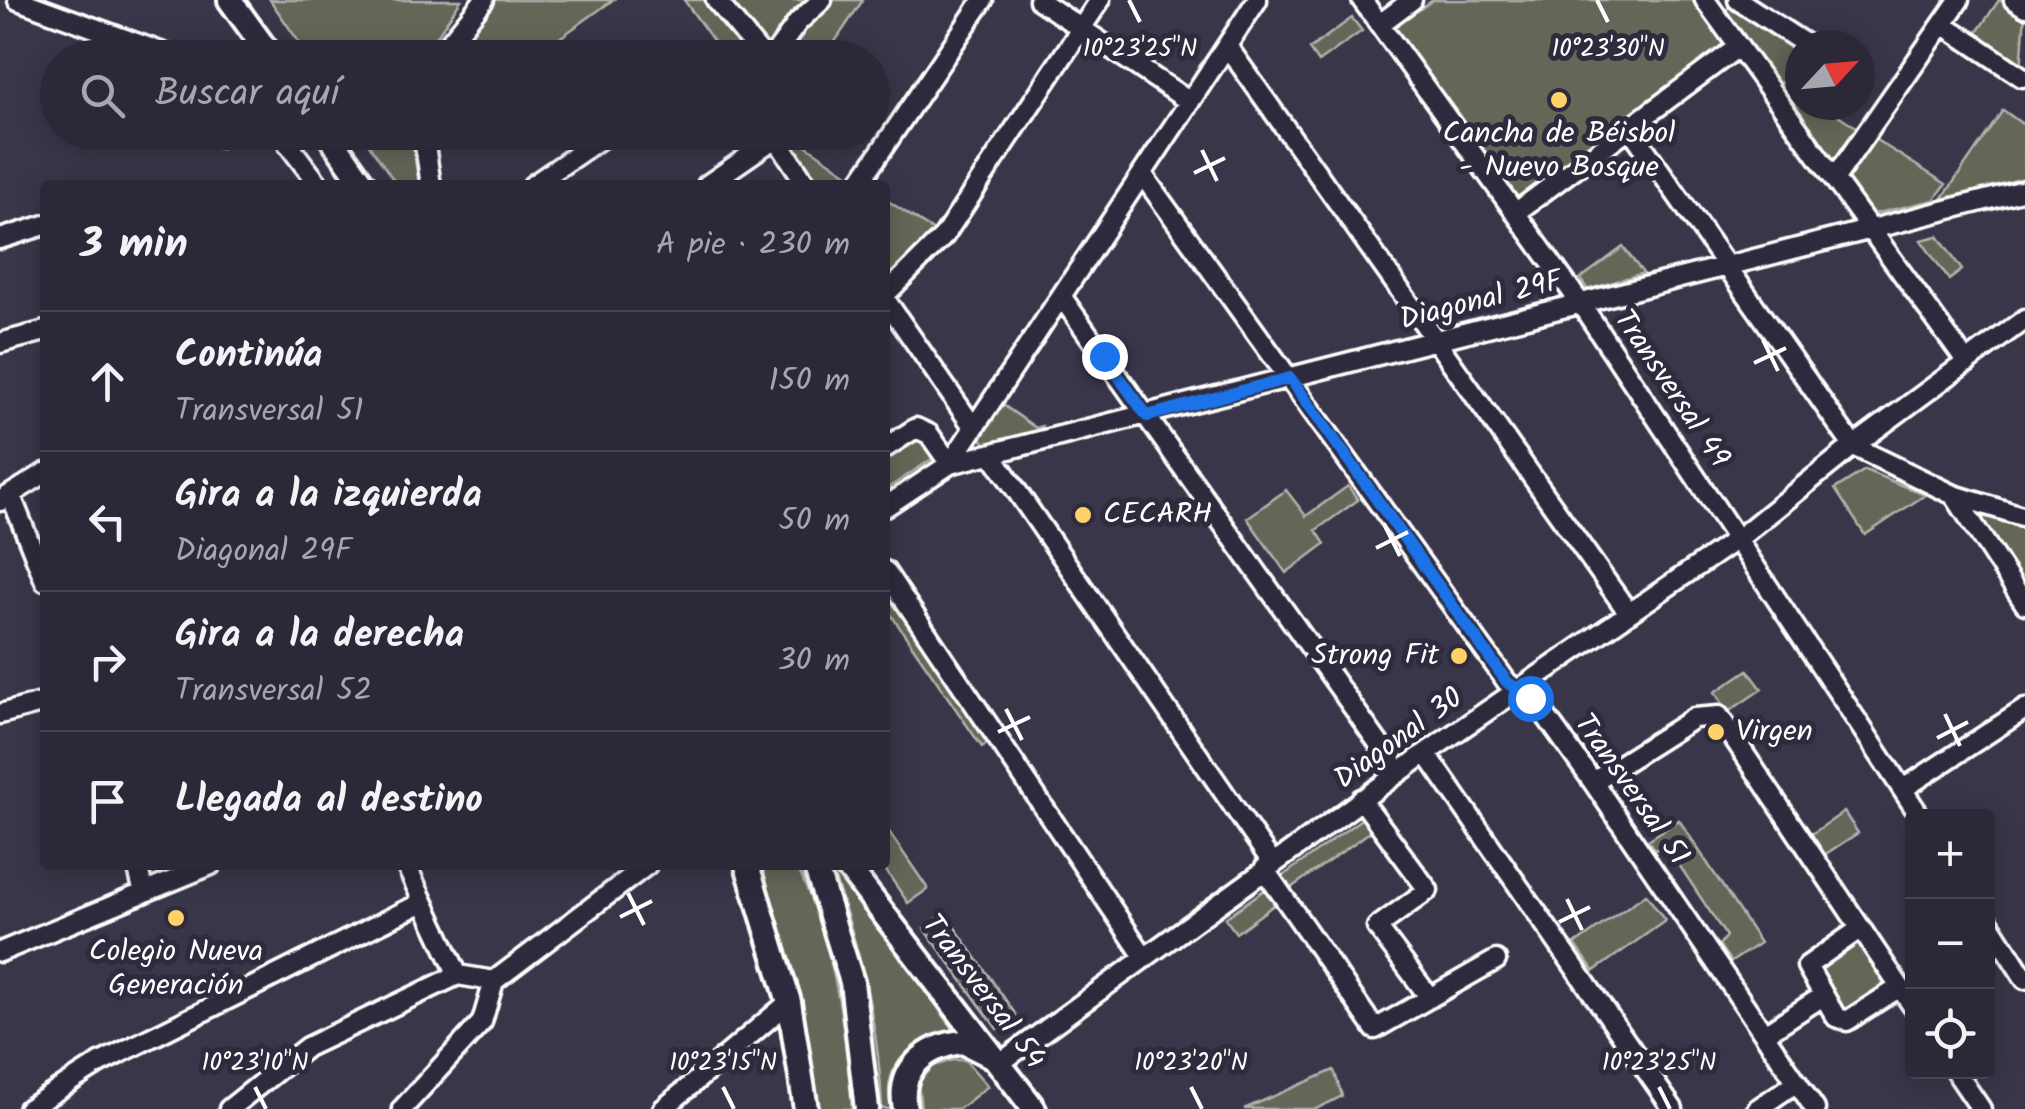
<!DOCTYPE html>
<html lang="es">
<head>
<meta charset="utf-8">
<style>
	:root { --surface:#2c2838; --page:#383443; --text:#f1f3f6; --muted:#a6a6ae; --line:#484453 }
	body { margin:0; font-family:Kalam,sans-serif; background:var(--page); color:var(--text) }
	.controls { position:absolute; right:30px; bottom:30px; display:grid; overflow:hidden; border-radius:10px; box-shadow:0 5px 25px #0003 }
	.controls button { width:90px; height:90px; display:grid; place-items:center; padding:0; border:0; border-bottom:2px solid var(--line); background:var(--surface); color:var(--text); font:50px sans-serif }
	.compass { position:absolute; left:1785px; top:30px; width:90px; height:90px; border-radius:50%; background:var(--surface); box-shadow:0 5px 25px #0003; rotate:64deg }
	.stop { position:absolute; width:30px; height:30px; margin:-22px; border:8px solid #1a73e8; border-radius:50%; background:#fff }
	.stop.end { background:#1a73e8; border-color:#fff; box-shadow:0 2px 10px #0008 }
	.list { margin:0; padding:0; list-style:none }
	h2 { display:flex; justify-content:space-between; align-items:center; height:130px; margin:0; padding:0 40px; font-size:42px }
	h2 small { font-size:32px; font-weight:400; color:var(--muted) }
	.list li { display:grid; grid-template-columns:65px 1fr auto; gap:30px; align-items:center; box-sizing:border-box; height:140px; padding:0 40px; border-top:2px solid var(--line) }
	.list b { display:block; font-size:38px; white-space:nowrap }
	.list p { margin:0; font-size:32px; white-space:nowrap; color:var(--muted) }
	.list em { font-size:32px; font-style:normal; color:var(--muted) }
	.icon { flex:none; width:55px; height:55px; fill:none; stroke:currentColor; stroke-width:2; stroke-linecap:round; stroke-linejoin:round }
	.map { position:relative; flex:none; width:2025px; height:1109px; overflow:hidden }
	.search { position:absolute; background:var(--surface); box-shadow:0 5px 25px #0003; left:40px; top:40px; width:850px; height:110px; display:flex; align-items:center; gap:25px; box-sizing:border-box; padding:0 35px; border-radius:55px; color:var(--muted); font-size:38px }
	.panel { position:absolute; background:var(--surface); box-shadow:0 5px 25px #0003; left:40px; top:180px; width:850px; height:690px; border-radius:10px }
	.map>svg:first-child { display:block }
</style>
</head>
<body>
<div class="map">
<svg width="2025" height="1109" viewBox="0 0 2025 1109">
	<rect width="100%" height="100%" fill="#3a364a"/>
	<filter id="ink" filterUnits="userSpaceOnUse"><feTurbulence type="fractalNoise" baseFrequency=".01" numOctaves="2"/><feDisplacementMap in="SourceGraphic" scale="20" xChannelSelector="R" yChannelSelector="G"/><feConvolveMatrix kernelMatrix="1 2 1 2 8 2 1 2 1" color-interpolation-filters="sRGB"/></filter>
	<g filter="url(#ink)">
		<path fill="#656658" stroke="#b2b2ac" stroke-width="2.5" d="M270,0h191l-38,57 -113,1z
			M496,0h117l-80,57 -83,1z
			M684,0h179l-39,58 -99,-1z
			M1433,0h259l36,51 -211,150 -123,-174z
			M1733,0l67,45v10l-20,30 -56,-71z
			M1999,0l26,13 -4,57 -48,-32z
			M1352,18l10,13 -44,31 -9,-13z
			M1795,85l5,4v16h23l39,26 -24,35 -50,-71z
			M2003,110l22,16v52l-83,21z
			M361,133h50l8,52h-22z
			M788,133l64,44 -3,8h-34l-29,-40z
			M1873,138l73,46 -12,16 -65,15 -24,-39z
			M885,199l52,34 -48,49 -4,-5z
			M1938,236l24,34 -13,10 -28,-40z
			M1623,247l20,26 -55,17 -8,-11z
			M1003,405l33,23 6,-2v4l-57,14 -4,-6z
			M921,435l14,22 -50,33v-31z
			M1865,470l60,25 -60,40 -30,-46z
			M1348,486l10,14 -42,30 9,14 -39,29 -39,-55 39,-28 20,26z
			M1974,507l51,16v62z
			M885,589l105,153 -8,5 -97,-141z
			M1748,670l14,19 -34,23 -13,-20z
			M1844,812l14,21 -34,22 -14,-20z
			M1364,817l10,12 -86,61 -8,-12z
			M1679,820l81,123 -29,19 -12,-17 7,-9 -60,-91 -11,5 -7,-10z
			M885,826l43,63 -20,14 -26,-38z
			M756,865h40c38,78 49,158 56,244h-32l-17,-88z
			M830,865h4l120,165c-40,10 -74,33 -63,79h-9c-3,-86 -23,-164 -52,-244z
			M1264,890l11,14 -39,29 -11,-15z
			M1646,894l19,27 -71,50 -19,-27z
			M945,913l71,102 -19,14 -73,-101z
			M1859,934l33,50 -48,32 -33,-51z
			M953,1060h12l23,26 -29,23h-38l-3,-26 16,-17z
			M1334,1070l8,26 -26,13h-72z"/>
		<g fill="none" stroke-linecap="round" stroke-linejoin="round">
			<g stroke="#fff" stroke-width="25">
				<path id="minor" d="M18,0l159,58
					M716,0l48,58
					M1039,0l151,102
					M1362,0l219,304 339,512
					M1705,0l262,363
					M1738,0l69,45
					M2014,0l11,7
					M1380,24l32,-24
					M1943,24l79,53
					M1227,46l401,566
					M437,58l47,-58
					M721,58h1
					M772,58l26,-36 24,-22
					M1630,128l223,318 101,49 71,22
					M279,132l40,53
					M423,132l8,53
					M772,132l35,53
					M221,137l4,-5
					M1142,174l365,508 36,30 50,70 222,327
					M1835,178l124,-178
					M533,185l77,-53
					M707,185l68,-47
					M858,185l125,-185
					M1515,213l223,-166
					M0,239l45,-14
					M885,295l59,-59 156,-236
					M1061,296l338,476
					M885,299l89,129
					M0,343l45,-12
					M885,448l31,-20 13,6 21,30
					M992,455l281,409
					M950,464l1075,-274
					M1954,495l71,109
					M11,496l34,85
					M0,501l45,-28
					M885,507l65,-43 307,-464
					M885,571l260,387
					M0,714l45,-12
					M1426,753l247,356
					M1593,782l101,-64 25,-2 193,289
					M1903,789l122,-80
					M1361,799l67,91 -51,37 53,71
					M137,865l7,28
					M406,865l52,110
					M1264,869l111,160 121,-69
					M1988,921l37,58
					M1861,928l-54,38 29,51 11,4 53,-34
					M0,952l211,-87
					M1766,1033l57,-37
					M1000,1063l426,-310 318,-219 104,-84 177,-131
					M1956,1072l25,37
					M28,1109l72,-46 321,-160
					M229,1109l78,-62 151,-72 36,6 153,-116
					M402,1109l80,-87 12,-41
					M663,1109l126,-107
					M1757,1109l40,-27"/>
			</g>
			<g stroke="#fff" stroke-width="30">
				<path id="major" d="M230,0l42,58
					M327,132l37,53
					M747,865l42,137 17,107
					M815,865l37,117 15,127
					M846,865l188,244
					M905,1109c-8,-40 21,-63 58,-67l26,13"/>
			</g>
			<use href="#minor" stroke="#2f2a3d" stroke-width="18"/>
			<use href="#major" stroke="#2f2a3d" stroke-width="22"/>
		</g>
	</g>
	<g fill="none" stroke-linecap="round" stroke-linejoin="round" filter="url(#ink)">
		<path stroke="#1a73e8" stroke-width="12" d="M1104,356l43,60 143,-38 217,304 23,16"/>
	</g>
	<path fill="none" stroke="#fff" stroke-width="4" d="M1129,0l11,22M1597,0l11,22M1202,150l15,31M1194,173l31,-15M1763,340l15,31M1754,363l32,-15M1384,524l16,32M1376,548l32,-16M1006,709l16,31M1945,714l15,32M998,732l32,-15M1937,738l31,-16M628,893l16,32M1567,899l15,31M620,917l32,-16M1559,922l31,-15M255,1087l11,22M723,1087l11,22M1191,1087l11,22M1659,1087l11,22"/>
	<g fill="#ffd166" stroke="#2f2a3d" stroke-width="4">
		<circle cx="1559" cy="100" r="10"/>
		<circle cx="1083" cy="515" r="10"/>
		<circle cx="1459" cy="656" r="10"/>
		<circle cx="1716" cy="732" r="10"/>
		<circle cx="176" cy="918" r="10"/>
	</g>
	<g text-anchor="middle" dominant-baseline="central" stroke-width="10" stroke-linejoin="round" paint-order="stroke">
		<g font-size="30" fill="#fff" stroke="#2f2a3d">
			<text x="1559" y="134">Cancha de Béisbol<tspan x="1559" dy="34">- Nuevo Bosque</tspan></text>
			<text x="1103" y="515" text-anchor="start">CECARH</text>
			<text x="1439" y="656" text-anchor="end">Strong Fit</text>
			<text x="1736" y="732" text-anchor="start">Virgen</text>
			<text x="176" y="952">Colegio Nueva<tspan x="176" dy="34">Generación</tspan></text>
		</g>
		<g font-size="30" fill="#fff" stroke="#2f2a3d">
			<text transform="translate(1481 301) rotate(-14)">Diagonal 29F</text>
			<text transform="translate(1671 389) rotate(56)">Transversal 49</text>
			<text transform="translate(1399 739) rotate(-36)">Diagonal 30</text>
			<text transform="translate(1631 790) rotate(55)">Transversal 51</text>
			<text transform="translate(983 992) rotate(53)">Transversal 54</text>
		</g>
	</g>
	<g font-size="25" text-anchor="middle" fill="#fff" stroke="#2f2a3d" stroke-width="10" stroke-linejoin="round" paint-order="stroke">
		<text x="1140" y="56">10°23'25"N</text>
		<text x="1608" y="56">10°23'30"N</text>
		<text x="255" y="1070">10°23'10"N</text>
		<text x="723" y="1070">10°23'15"N</text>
		<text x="1191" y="1070">10°23'20"N</text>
		<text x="1659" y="1070">10°23'25"N</text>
	</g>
</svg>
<div class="controls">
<button>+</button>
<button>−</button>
<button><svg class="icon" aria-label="locate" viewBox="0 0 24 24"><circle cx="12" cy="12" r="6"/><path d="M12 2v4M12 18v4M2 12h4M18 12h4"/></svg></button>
</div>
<svg class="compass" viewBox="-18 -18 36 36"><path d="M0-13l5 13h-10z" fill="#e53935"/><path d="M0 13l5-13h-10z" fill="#a6a6ae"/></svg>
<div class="stop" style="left:1530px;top:698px"></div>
<div class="stop end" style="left:1104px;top:356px"></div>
<div class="search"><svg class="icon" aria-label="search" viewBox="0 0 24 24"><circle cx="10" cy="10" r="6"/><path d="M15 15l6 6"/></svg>Buscar aquí</div>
<section class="panel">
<h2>3 min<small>A pie · 230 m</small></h2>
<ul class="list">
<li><svg class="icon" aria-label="ahead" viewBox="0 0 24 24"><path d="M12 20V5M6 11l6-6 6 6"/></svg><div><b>Continúa</b><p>Transversal 51</p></div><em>150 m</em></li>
<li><svg class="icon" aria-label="left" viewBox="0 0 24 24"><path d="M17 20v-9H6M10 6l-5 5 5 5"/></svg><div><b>Gira a la izquierda</b><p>Diagonal 29F</p></div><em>50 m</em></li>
<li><svg class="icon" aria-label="right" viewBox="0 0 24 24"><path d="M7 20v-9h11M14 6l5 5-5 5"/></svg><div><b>Gira a la derecha</b><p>Transversal 52</p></div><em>30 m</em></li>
<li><svg class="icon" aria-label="arrive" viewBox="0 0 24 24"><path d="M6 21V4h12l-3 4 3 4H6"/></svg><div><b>Llegada al destino</b></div></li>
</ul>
</section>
</div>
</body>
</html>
